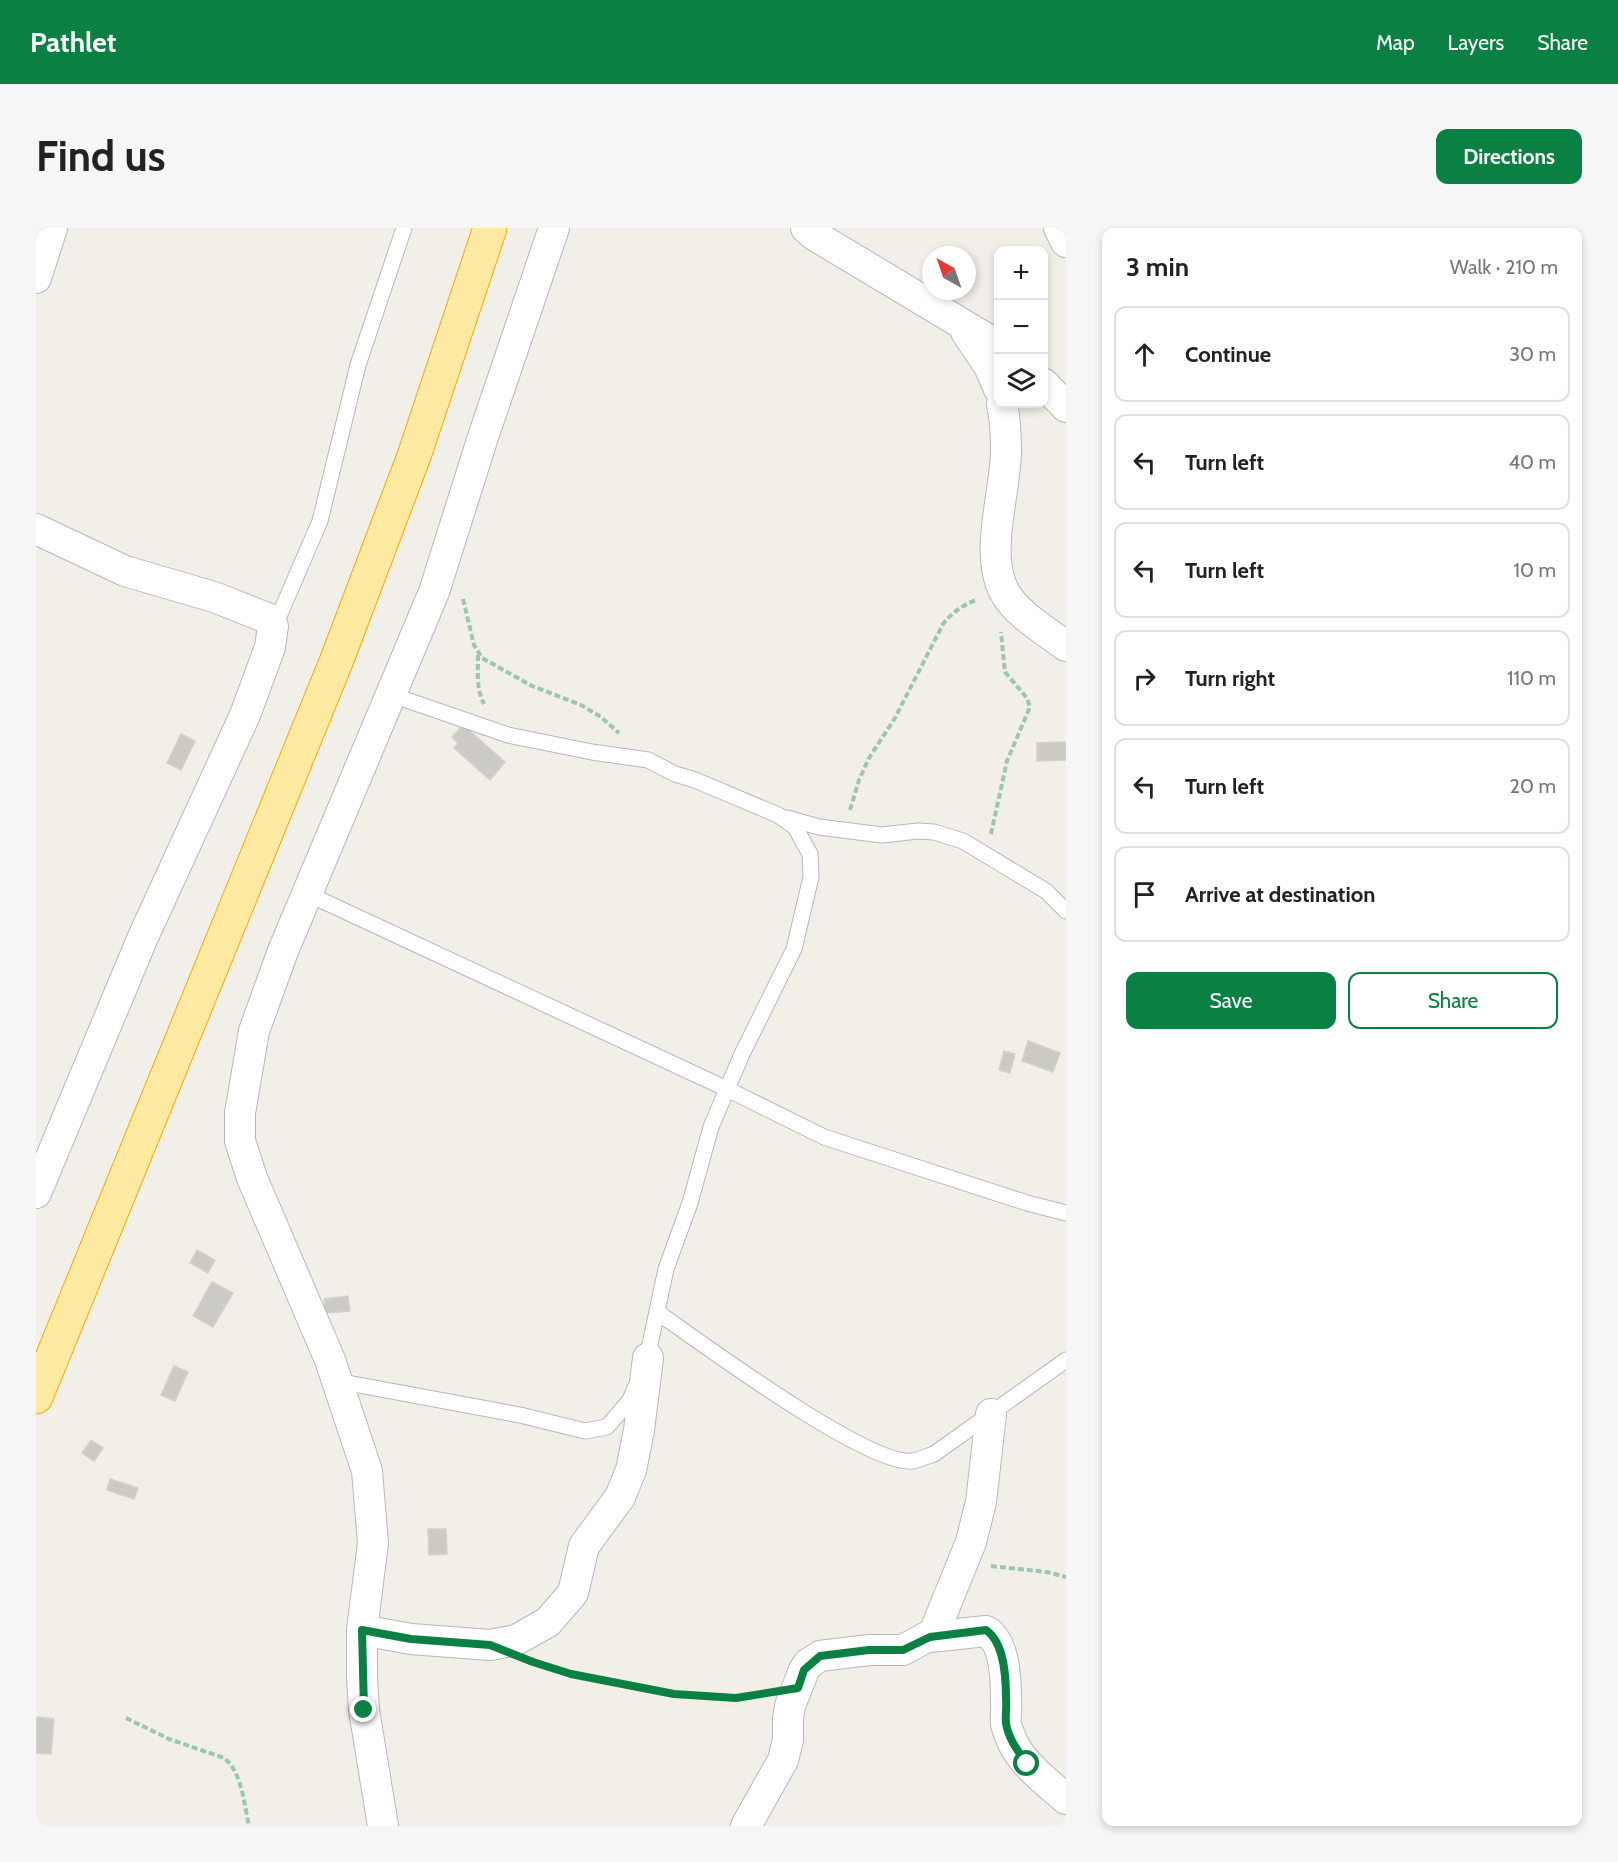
<!DOCTYPE html>
<html lang="en">
<head>
<meta charset="utf-8">
<style>
	:root { --surface:#fff; --page:#f6f6f6; --text:#222; --muted:#767676; --line:#e0e0e0; --accent:#0b8043 }
	body { margin:0; font-family:Cabin,sans-serif; background:var(--page); color:var(--text) }
	.controls { position:absolute; right:18px; top:18px; display:grid; overflow:hidden; border-radius:12px; box-shadow:0 3px 9px #0003 }
	.controls button { width:54px; height:54px; display:grid; place-items:center; padding:0; border:0; border-bottom:2px solid var(--line); background:var(--surface); color:var(--text); font:30px sans-serif }
	.compass { position:absolute; left:886px; top:18px; width:54px; height:54px; border-radius:50%; background:var(--surface); box-shadow:0 3px 9px #0003; rotate:320deg }
	.stop { position:absolute; width:18px; height:18px; margin:-14px; border:4px solid #0b8043; border-radius:50%; background:#fff }
	.stop.end { background:#0b8043; border-color:#fff; box-shadow:0 2px 6px #0008 }
	.list { margin:0; padding:0; list-style:none }
	h2 { display:flex; justify-content:space-between; align-items:center; height:78px; margin:0; padding:0 24px; font-size:26px }
	h2 small { font-size:20px; font-weight:400; color:var(--muted) }
	.list li { display:grid; grid-template-columns:39px 1fr auto; gap:18px; align-items:center; box-sizing:border-box; height:96px; margin:0 12px 12px; padding:0 12px; border:2px solid var(--line); border-radius:12px }
	.list b { display:block; font-size:22px; white-space:nowrap }
	.list em { font-size:20px; font-style:normal; color:var(--muted) }
	.actions { display:flex; gap:12px; padding:18px 24px }
	.actions a { flex:1; padding:14px 0; border:2px solid var(--accent); border-radius:12px; text-align:center; font-size:21px; color:var(--accent) }
	.actions .main { background:var(--accent); color:#fff }
	.icon { flex:none; width:33px; height:33px; fill:none; stroke:currentColor; stroke-width:2; stroke-linecap:round; stroke-linejoin:round }
	.map { position:relative; flex:none; width:1030px; height:1598px; overflow:hidden; border-radius:12px }
	header { display:flex; align-items:center; gap:36px; box-sizing:border-box; height:84px; padding:0 30px; background:var(--accent); color:#fff }
	header strong { font-size:28px }
	nav { display:flex; gap:33px; margin-inline-start:auto; font-size:21px }
	.intro { display:flex; align-items:center; justify-content:space-between; box-sizing:border-box; height:144px; padding:0 36px }
	h1 { margin:0; font-size:42px }
	.button { padding:15px 27px; border-radius:12px; background:var(--accent); color:#fff; font-size:21px; font-weight:700 }
	main { display:flex; gap:36px; padding:0 36px }
	aside { flex:1; background:var(--surface); border-radius:12px; box-shadow:0 3px 9px #0003 }
	.map>svg:first-child { display:block }
</style>
</head>
<body>
<header>
<strong>Pathlet</strong>
<nav><a>Map</a><a>Layers</a><a>Share</a></nav>
</header>
<div class="intro"><h1>Find us</h1><a class="button">Directions</a></div>
<main>
<div class="map">
<svg width="1030" height="1598" viewBox="0 0 1030 1598">
	<rect width="100%" height="100%" fill="#f1efe8"/>
	<path fill="#cccac5" stroke="#d6d1c6" stroke-width="1.5" d="M427,497l42,37 -15,18 -36,-32 4,-5 -6,-6z
		M145,506l14,7 -14,29 -14,-7z
		M1030,514v18l-29,1v-18z
		M992,813l32,12 -7,19 -31,-11z
		M968,823l11,3 -5,19 -11,-3z
		M161,1022l18,10 -7,13 -18,-10z
		M176,1054l21,11 -20,34 -20,-11z
		M312,1068l2,15 -24,2 -2,-14z
		M138,1138l14,6 -13,29 -14,-6z
		M55,1212l12,8 -9,13 -12,-8z
		M74,1251l28,9 -4,11 -27,-9z
		M392,1301h18l1,25 -18,1z
		M1,1489l17,2 -3,35 -15,-1z"/>
	<g fill="none" stroke-linecap="round" stroke-linejoin="round">
		<g stroke="#b5b8bc" stroke-width="17">
			<path id="service" d="M237,402l47,-109 38,-156 46,-137
				M356,467l116,40 84,17 56,8 27,14 20,6 83,35 17,12 15,27 1,23 -17,72 -52,105 -31,73 -21,76 -24,66 -20,94
				M751,590l32,9 63,8 36,-4 16,1 29,9 83,50 20,20
				M272,666l419,195 97,48 203,66 39,10
				M621,1084c43,30 211,154 255,149 7,-1 15,-5 22,-7l132,-94
				M301,1153l183,34 65,16 22,-4 23,-27 5,-12"/>
		</g>
		<g stroke="#b5b8bc" stroke-width="32">
			<path id="minor" d="M770,0l8,7 185,111
				M1023,0l7,14
				M0,50l16,-50
				M930,104l23,34 10,23
				M1008,156l22,23
				M966,176c3,14 4,31 4,46 0,41 -22,103 -2,141 11,22 43,41 62,55
				M0,301l89,42 89,26 53,21 6,8 -3,21 -25,68 -102,222 -107,256
				M326,1402l49,9 79,6 26,-5 32,-18 25,-29 11,-47 36,-49 11,-27 8,-40 9,-72
				M894,1409l56,-6c19,11 20,49 20,69 1,8 -1,16 0,24 1,5 4,12 6,17 11,24 35,41 54,58
				M347,1598l-19,-116 -2,-32v-48l11,-87 -6,-72 -37,-111 -78,-182 -12,-37v-28l14,-82 29,-80 151,-359 49,-155 71,-209
				M710,1598l37,-66 5,-20v-21l2,-13 14,-36 4,-6 12,-8 49,-6h34l31,-17 37,-91 10,-40 10,-88"/>
		</g>
		<g stroke="#f9ab00" stroke-width="35">
			<path id="trunk" d="M0,1169l300,-735 78,-206 76,-228"/>
		</g>
		<path stroke="#9cc7a9" stroke-width="4" stroke-dasharray="6 3" stroke-linecap="butt" d="M427,371l11,46 8,13 50,28 49,19 20,12 18,16
			M442,427c0,17 -2,34 6,49
			M814,582l9,-30 10,-22 26,-40 48,-94c10,-12 18,-18 33,-24
			M955,606l16,-73 23,-54 -3,-9 -22,-26 -4,-40
			M955,1338l56,6 19,5
			M499,1435c70,21 156,42 228,31
			M90,1490l43,21 55,19c18,14 20,46 25,68"/>
		<use href="#service" stroke="#fff" stroke-width="15"/>
		<use href="#minor" stroke="#fff" stroke-width="30"/>
		<use href="#trunk" stroke="#feeaa1" stroke-width="33"/>
	</g>
	<g fill="none" stroke-linecap="round" stroke-linejoin="round">
		<path stroke="#0b8043" stroke-width="8" d="M328,1482l-2,-80 49,9 79,6 43,17 38,12 103,20 62,4 62,-10 6,-18 16,-14 49,-6h34l27,-13 56,-7c19,13 20,49 20,69 1,8 -1,16 0,24 2,15 12,28 21,41"/>
	</g>
</svg>
<div class="controls">
<button>+</button>
<button>−</button>
<button><svg class="icon" aria-label="layers" viewBox="0 0 24 24"><path d="M12 4l9 5-9 5-9-5zM3 14l9 5 9-5"/></svg></button>
</div>
<svg class="compass" viewBox="-18 -18 36 36"><path d="M0-13l5 13h-10z" fill="#e53935"/><path d="M0 13l5-13h-10z" fill="#767676"/></svg>
<div class="stop" style="left:991px;top:1536px"></div>
<div class="stop end" style="left:328px;top:1482px"></div>
</div>
<aside>
<h2>3 min<small>Walk · 210 m</small></h2>
<ul class="list">
<li><svg class="icon" aria-label="ahead" viewBox="0 0 24 24"><path d="M12 20V5M6 11l6-6 6 6"/></svg><div><b>Continue</b></div><em>30 m</em></li>
<li><svg class="icon" aria-label="left" viewBox="0 0 24 24"><path d="M17 20v-9H6M10 6l-5 5 5 5"/></svg><div><b>Turn left</b></div><em>40 m</em></li>
<li><svg class="icon" aria-label="left" viewBox="0 0 24 24"><path d="M17 20v-9H6M10 6l-5 5 5 5"/></svg><div><b>Turn left</b></div><em>10 m</em></li>
<li><svg class="icon" aria-label="right" viewBox="0 0 24 24"><path d="M7 20v-9h11M14 6l5 5-5 5"/></svg><div><b>Turn right</b></div><em>110 m</em></li>
<li><svg class="icon" aria-label="left" viewBox="0 0 24 24"><path d="M17 20v-9H6M10 6l-5 5 5 5"/></svg><div><b>Turn left</b></div><em>20 m</em></li>
<li><svg class="icon" aria-label="arrive" viewBox="0 0 24 24"><path d="M6 21V4h12l-3 4 3 4H6"/></svg><div><b>Arrive at destination</b></div></li>
</ul>
<div class="actions"><a class="main">Save</a><a>Share</a></div>
</aside>
</main>
</body>
</html>
